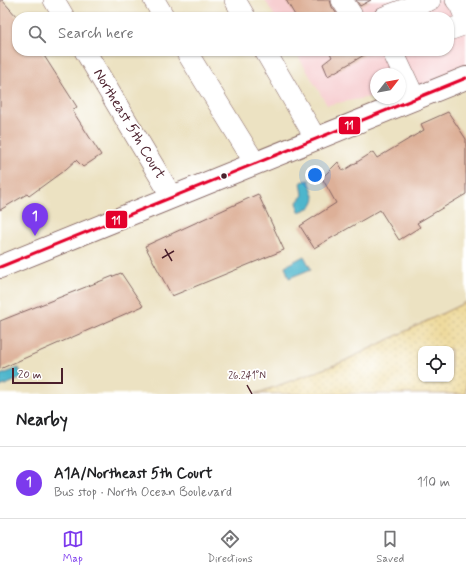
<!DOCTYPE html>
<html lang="en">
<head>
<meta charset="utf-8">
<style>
	:root { --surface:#fff; --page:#f2f2f2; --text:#202124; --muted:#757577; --line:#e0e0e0; --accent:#7c3aed }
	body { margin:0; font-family:Mynerve,sans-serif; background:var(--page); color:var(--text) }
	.controls { position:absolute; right:12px; bottom:12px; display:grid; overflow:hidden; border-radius:8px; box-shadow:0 1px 3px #0004 }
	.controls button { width:36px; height:36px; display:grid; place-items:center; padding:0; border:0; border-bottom:1px solid var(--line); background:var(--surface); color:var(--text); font:20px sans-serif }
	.compass { position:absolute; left:370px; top:68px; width:36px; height:36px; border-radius:50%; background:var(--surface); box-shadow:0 1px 3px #0004; rotate:59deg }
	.scale { position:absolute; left:12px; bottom:10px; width:51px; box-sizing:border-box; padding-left:4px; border:2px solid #4a1f2b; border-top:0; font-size:11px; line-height:14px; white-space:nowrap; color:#4a1f2b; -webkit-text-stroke:3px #fff; paint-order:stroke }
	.you { position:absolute; left:315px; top:175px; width:14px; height:14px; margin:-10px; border:3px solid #fff; border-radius:50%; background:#1a73e8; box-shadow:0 0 0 6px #1a73e833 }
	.badge { display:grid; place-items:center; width:26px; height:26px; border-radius:50%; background:var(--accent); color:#fff; font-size:13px; font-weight:700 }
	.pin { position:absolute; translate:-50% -33px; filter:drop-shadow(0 1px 2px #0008) }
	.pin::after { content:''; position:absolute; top:21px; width:14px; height:12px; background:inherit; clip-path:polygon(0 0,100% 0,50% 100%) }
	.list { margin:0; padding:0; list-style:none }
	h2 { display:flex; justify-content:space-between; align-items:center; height:52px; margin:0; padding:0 16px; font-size:17px }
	h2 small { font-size:13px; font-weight:400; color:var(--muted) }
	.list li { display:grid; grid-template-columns:26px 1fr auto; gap:12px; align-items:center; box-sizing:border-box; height:72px; padding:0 16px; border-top:1px solid var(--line) }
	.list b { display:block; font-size:15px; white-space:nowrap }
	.list p { margin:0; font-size:13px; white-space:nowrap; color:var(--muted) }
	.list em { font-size:13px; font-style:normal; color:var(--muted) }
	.icon { flex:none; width:22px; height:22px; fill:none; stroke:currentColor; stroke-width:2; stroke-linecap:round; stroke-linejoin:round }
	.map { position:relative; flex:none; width:466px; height:394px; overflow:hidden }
	.search { position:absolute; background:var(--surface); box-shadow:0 1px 3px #0004; left:12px; right:12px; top:12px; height:44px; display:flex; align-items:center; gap:10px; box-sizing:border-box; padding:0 14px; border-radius:16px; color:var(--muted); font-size:15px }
	.sheet { height:124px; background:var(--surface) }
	nav { display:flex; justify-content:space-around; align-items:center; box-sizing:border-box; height:56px; border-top:1px solid var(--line); background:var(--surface); font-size:11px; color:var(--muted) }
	nav a { display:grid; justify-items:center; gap:2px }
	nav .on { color:var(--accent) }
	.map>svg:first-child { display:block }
</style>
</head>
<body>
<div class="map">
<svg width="466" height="394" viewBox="0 0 466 394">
	<defs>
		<pattern id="sand-dots" width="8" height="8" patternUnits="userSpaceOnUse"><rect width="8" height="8" fill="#eeda9e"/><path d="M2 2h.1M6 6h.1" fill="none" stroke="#cebb88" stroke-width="1.8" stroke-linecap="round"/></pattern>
	</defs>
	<rect width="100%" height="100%" fill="#fff"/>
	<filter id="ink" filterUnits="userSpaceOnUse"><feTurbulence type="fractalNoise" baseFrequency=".025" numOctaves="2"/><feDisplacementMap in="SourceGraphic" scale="8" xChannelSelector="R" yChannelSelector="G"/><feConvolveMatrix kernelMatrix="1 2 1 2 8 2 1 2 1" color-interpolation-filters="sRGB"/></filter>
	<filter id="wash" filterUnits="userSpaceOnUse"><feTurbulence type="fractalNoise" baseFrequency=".012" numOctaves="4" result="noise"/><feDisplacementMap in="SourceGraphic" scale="16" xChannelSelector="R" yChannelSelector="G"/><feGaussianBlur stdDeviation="0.9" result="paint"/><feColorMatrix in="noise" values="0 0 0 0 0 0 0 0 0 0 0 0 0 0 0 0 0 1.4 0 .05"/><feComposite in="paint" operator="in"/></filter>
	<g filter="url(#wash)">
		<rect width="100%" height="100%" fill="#ece2c2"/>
		<path fill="#f7cfd1" d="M265,0h201v78l-66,13v-17h-24v22l-49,9 -32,-54h154v-34h-174z"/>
		<path fill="url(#sand-dots)" stroke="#9c7c64" fill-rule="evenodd" d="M466,302v92h-211l85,-31zM421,349h30v30h-30z"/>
		<path fill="#4eb6cc" stroke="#4c6a7c" d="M309,180l6,19 -4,8 -12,5 -2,-10 6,-7 -2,-13z
			M304,256l7,13 -22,9 -4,-12z
			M19,368l3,10 -22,9v-12z"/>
		<g id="blocks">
			<path fill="#ddb098" d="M0,0h2l15,17v34h24l36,56 -5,3 29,45 -18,12 -7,-7 -10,9 -37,27 -2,-2 -27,16z
				M286,0h44l2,7 7,10h-43z
				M356,0h15l-11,6z
				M329,51h42l-43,25 -5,-12 9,-7z
				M448,112l18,27v55l-49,29 3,4 -21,13 -19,-30 -66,38 -14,-22 36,-23 -14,-25 16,-16 5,9 30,-19 4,6 47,-28 -3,-6z
				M258,194l26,56 -112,46 -27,-50z
				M121,273l22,33 -143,63v-48z"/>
		</g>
	</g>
	<g filter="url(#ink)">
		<use href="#blocks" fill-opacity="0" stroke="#836360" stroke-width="1"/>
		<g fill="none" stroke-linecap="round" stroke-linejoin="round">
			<g stroke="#836360" stroke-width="22">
				<path id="minor" d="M54,0l10,17
					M154,0l10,17
					M235,0l10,17
					M342,0l11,17
					M456,0l4,5 6,14
					M384,17l46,-17
					M449,30l17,-6
					M85,51l87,146
					M186,51l69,112
					M265,51l51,88
					M393,52l22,47"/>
			</g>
			<g stroke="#836360" stroke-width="24">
				<path id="major" d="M0,267l466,-189"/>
			</g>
			<use href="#minor" stroke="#fff" stroke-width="21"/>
			<use href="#major" stroke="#fff" stroke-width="22"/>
			<g stroke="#fff" stroke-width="6">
				<path id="bus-1" d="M0,267l466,-189"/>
			</g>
			<use href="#bus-1" stroke="#e4002b" stroke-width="3"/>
		</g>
	</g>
	<path fill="none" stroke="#4a1f2b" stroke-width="1.5" d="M165,249l7,12M162,258l12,-7M247,385l5,9"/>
	<circle fill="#4a1f2b" stroke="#fff" stroke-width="1.5" cx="224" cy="176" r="3.5"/>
	<g text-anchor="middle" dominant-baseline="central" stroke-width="3.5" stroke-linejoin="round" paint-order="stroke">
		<g font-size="15" fill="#4a1f2b" stroke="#fff">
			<text transform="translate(129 124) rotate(59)">Northeast 5th Court</text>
		</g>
	</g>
	<g font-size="10" text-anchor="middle" fill="#4a1f2b" stroke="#fff" stroke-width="3.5" stroke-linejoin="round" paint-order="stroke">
		<text x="247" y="379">26.241°N</text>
	</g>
	<g stroke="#fff" stroke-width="1.5">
		<rect x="338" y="116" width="23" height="19" rx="4" fill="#e4002b"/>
		<rect x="105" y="210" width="23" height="19" rx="4" fill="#e4002b"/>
	</g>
	<g font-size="11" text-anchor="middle" font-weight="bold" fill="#fff">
		<text x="349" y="129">11</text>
		<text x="116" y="224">11</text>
	</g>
</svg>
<div class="controls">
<button><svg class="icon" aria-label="locate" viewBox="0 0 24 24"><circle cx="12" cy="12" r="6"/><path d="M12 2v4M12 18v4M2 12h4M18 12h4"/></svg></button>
</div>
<svg class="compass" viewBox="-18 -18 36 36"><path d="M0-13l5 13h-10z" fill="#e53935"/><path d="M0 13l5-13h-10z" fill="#757577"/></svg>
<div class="scale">20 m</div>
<div class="you"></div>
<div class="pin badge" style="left:35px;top:236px">1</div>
<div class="search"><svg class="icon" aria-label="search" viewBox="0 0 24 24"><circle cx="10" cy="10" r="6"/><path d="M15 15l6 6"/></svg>Search here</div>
</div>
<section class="sheet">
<h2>Nearby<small></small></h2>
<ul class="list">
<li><span class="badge">1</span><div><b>A1A/Northeast 5th Court</b><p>Bus stop · North Ocean Boulevard</p></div><em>110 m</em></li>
</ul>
</section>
<nav>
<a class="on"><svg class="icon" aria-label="map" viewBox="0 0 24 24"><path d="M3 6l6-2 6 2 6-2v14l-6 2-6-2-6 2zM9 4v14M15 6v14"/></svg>Map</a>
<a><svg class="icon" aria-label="directions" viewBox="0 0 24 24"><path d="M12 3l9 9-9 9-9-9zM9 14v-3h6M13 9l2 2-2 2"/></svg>Directions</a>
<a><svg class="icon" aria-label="saved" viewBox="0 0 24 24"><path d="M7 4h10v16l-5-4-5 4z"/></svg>Saved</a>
</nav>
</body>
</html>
